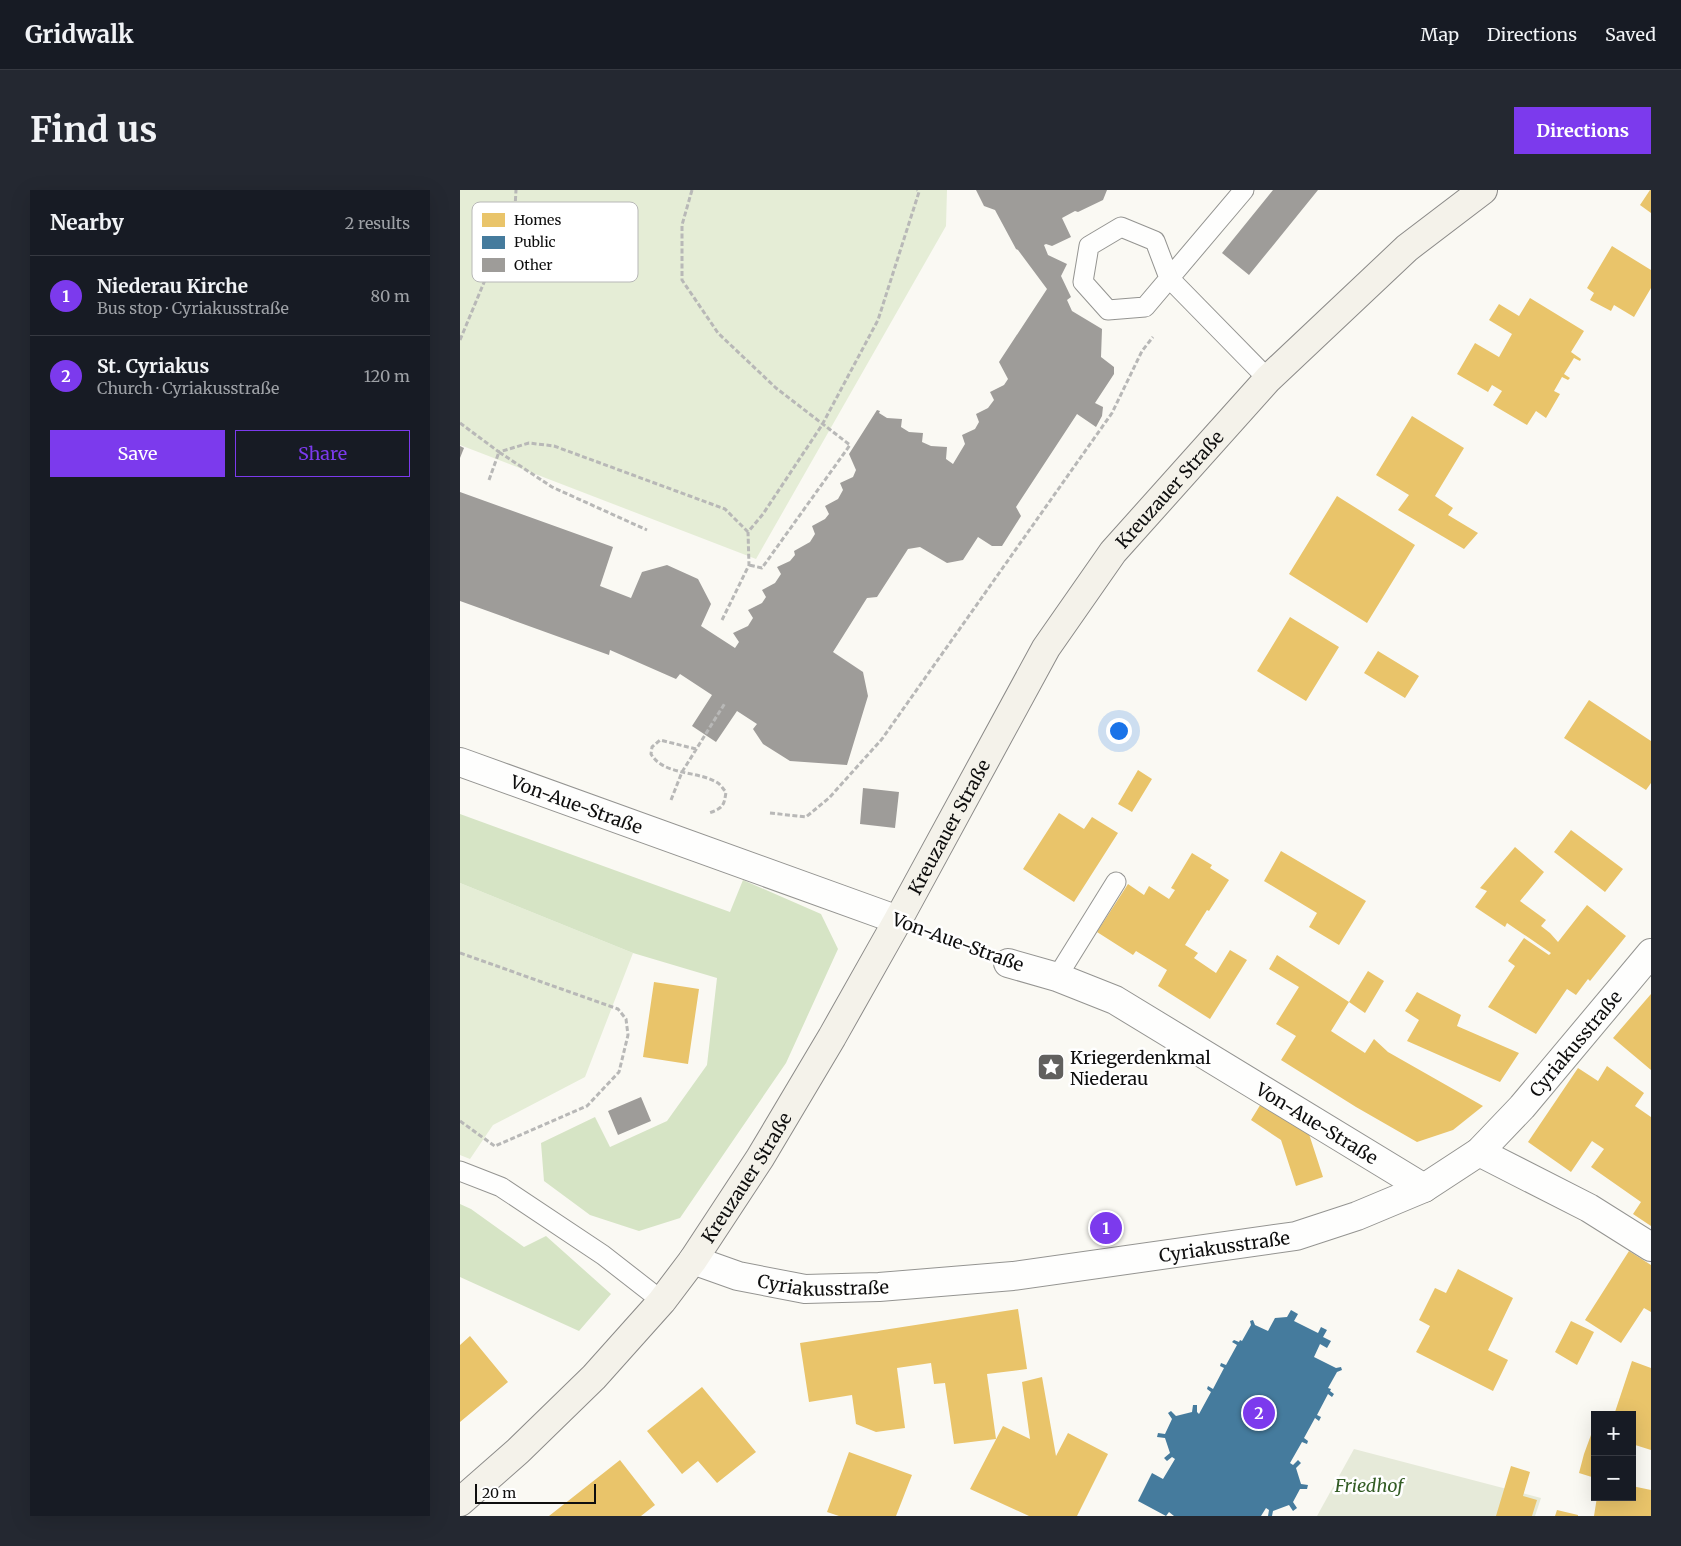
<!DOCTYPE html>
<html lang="en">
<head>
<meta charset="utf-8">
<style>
	:root { --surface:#171b24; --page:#242831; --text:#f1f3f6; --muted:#9ea1a6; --line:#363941; --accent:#7c3aed }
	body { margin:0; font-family:Merriweather,serif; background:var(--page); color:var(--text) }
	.controls { position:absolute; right:15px; bottom:15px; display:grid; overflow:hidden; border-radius:0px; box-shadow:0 5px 20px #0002 }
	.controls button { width:45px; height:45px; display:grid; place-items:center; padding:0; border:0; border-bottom:1px solid var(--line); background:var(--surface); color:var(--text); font:25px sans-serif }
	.scale { position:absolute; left:15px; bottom:12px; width:121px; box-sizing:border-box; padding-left:5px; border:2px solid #0e0e0e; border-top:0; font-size:14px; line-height:18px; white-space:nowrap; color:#0e0e0e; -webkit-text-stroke:4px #fff; paint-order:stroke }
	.you { position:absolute; left:658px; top:540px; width:18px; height:18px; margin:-12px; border:4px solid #fff; border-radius:50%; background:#1a73e8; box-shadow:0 0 0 8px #1a73e833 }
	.badge { display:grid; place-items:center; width:32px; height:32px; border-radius:50%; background:var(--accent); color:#fff; font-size:16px; font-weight:700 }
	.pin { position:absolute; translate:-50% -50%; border:2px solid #fff; box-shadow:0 1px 5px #0006 }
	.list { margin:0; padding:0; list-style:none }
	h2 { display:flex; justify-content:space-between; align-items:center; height:65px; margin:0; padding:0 20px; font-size:21px }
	h2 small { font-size:16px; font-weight:400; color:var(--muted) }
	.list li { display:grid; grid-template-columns:32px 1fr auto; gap:15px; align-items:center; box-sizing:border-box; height:80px; padding:0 20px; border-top:1px solid var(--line) }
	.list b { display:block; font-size:19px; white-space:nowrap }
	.list p { margin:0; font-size:16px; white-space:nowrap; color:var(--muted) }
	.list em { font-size:16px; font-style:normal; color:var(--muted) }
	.actions { display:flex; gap:10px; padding:15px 20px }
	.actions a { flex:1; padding:11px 0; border:1px solid var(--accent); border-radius:0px; text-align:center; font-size:18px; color:var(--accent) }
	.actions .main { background:var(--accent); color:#fff }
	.map { position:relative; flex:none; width:1191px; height:1326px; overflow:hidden; border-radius:0px }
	header { display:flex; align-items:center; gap:30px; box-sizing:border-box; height:70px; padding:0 25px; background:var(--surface); border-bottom:1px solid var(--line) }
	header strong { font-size:24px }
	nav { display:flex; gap:28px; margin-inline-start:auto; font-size:18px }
	.intro { display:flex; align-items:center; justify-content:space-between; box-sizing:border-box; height:120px; padding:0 30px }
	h1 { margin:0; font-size:35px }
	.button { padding:12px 22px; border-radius:0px; background:var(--accent); color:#fff; font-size:18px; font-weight:700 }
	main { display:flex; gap:30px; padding:0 30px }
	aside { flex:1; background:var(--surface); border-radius:0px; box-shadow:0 5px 20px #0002 }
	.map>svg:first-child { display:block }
</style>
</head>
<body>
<header>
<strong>Gridwalk</strong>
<nav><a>Map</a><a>Directions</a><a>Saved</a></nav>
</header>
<div class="intro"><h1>Find us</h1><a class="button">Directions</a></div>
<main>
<aside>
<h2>Nearby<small>2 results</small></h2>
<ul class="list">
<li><span class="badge">1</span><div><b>Niederau Kirche</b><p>Bus stop · Cyriakusstraße</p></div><em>80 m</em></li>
<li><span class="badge">2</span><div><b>St. Cyriakus</b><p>Church · Cyriakusstraße</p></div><em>120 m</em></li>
</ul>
<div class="actions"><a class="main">Save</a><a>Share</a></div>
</aside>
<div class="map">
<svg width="1191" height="1326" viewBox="0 0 1191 1326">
	<rect width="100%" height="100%" fill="#faf9f3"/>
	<path fill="#e5edd6" d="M0,0h487l-1,36 -190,333 -296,-114z
		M0,693l173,70 -48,124 -92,48 -23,34 -10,-4z"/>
	<path fill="#d6e4c5" d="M0,624l270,98 13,-32 78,34 17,35 -52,114 -106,155 -41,13 -49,-16 -46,-34 -3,-38 54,-26 15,30 57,-26 40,-56 10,-87 -84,-25 -173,-70z
		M0,1014l11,5 53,38 22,-11 65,58 -32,37 -119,-54z"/>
	<path fill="#e6ead9" d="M894,1259l187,49 -6,18h-218z"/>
	<path fill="#e9c46a" d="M1190,0h1v23l-11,-8z
		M1152,56l39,24v18l-17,29 -20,-12 -3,6 -21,-11 4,-7 -7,-5z
		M1070,108l54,33 -13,21 10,7 -1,2 -6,-3 -10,16 6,4 -2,2 -6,-3 -8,14 6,3 -14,24 -10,-7 -9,14 -34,-20 9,-14 -10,-6 -4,7 -31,-18 18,-31 24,14 13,-23 -23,-14 10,-16 20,12z
		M952,226l52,32 -29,48 18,12 -5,7 30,18 -14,16 -66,-39 11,-15 -33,-20z
		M877,306l78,49 -48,78 -78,-49z
		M830,427l49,30 -33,54 -49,-30z
		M918,461l41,25 -14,22 -41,-25z
		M1129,510l62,41v42l-5,7 -82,-52z
		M678,580l14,9 -20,33 -14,-8z
		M599,623l25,16 8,-12 26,16 -44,69 -51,-33z
		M1111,640l52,39 -18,23 -51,-40z
		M1055,657l29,25 -24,29 26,19 -5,6 9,7 8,9 29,-37 39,31 -36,45 -2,-2 -12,16 -9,-6 -31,45 -48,-27 27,-41 -7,-5 16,-23 25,17 2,-2 -44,-30 -2,4 -30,-20 12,-16 -7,-3z
		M821,661l85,50 -27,44 -30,-18 8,-14 -53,-32z
		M732,663l20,12 -2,3 19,12 -20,31 -2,-1 -22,35 13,8 -4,5 22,15 14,-23 17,10 -37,59 -52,-33 9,-16 -31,-19 -3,4 -36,-23 31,-48 16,11 5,-9 20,13 6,-9 -4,-2z
		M817,765l72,47 -18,29 34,22 9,-14 14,13 95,54 -30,24 -36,12 -61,-35 -75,-47 15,-24 -20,-12 23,-37 -30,-18z
		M908,781l16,10 -19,32 -16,-11z
		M194,792l45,7 -11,75 -45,-7z
		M957,802l44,23 -4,11 62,27 -19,29 -93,-41 12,-21 -14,-9z
		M1191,804v76l-38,-32z
		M1147,876l37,27 -9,13 16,11v109l-18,-12 8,-12 -50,-35 13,-18 -12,-8 -21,31 -43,-30 50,-74 20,13z
		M802,912l46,29 15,46 -27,9 -15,-46 -30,-20z
		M1169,1061l22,14v47l-7,-4 -23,35 -36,-23z
		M998,1079l55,29 -25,52 20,10 -15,31 -77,-39 14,-26 -11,-6 16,-32 11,5z
		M558,1119l9,60 -40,5 9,65 -42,5 -9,-61 -11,1 -3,-21 -34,5 8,60 -29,4 -20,-8 -4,-29 -43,7 -9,-59z
		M1111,1131l23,11 -17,33 -22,-13z
		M10,1146l38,46 -48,40v-77z
		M1172,1171l19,7v82l-19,-6v-29h-18z
		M582,1187l14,79 12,-23 40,21 -31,62h-48l-59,-27 33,-63 27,13 -8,-57z
		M242,1197l54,65 -39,31 -19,-22 -16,13 -35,-43z
		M1135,1234v54l-16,-5 5,-19z
		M389,1262l63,23 -16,41h-57l-12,-4z
		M160,1270l35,45 -14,11h-92z
		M1051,1276l19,6 -7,24 14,4 -5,16h-36z
		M1172,1296l19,4v26h-57l3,-19h35z
		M1097,1320l21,5v1h-23z"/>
	<path fill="#457b9d" d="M831,1120l7,4 -4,7 24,12 3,-6 6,3 -4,7 8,4 -4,7 -7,-4 -6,13 22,11 5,-1 1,3 -5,2 -9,16 3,1 -1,2 4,3 -2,3 -4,-3 -11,21 4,2 -2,4 -4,-3 -11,20 4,3 -1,3 -5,-2 -12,21 3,2 5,-5 3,3 -5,5 5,16 7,1 -1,4h-7l-7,13 4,6 -4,3 -4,-6 -16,6 -1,5h-4l1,-6 -3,-2 -5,8h-87l-5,-4 -3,4 -28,-15 14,-28 11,6 12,-20 -3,-2 -5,4 -3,-3 6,-5 -5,-15 -8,-1 1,-4 7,1 7,-15 -4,-6 3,-2 5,5 16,-4 1,-7h4v7l2,2 12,-22 -4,-3 1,-3 5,3 11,-21 -4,-2 1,-3 5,2 11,-20 -5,-3 2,-2 5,2 1,-2 2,1 9,-16 -1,-4 3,-1 2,5 13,6 7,-13 12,-1z"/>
	<path fill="#9e9c99" d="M516,0h131l-4,10 -25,12 -3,-1 -13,7 9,19 -19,9 -6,-2 -2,1 4,10 19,9 -6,12 10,21 -4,3 5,11 30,18 -1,28 13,10v7l-19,29 8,4 -1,9 -6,11 -19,-13 -61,93 5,9 -19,30h-10l-14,-9 -15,23 -16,3 -27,-16 -12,2 -31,48 -10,1 -34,54 30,20 5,24 -21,69 -57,-4 -27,-17 -10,-15 4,-5 -20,-13 -21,31 -24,-16 20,-31 -32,-21 -4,5 -66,-29 -1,5 -149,-54v-109l153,55 -13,39 31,12 11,-26 25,-7 31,14 13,25 -10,22 34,22 4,-6 -6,-9 15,-7 5,-8 -5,-8 14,-7 4,-6 -4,-7 13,-7 6,-9 -4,-7 13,-6 5,-6 -1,-4 16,-9 5,-8 -3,-8 13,-7 4,-5 -4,-8 13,-7 5,-9 -3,-7 13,-6 3,-7 -7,-16 28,-44 3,1 -1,2 8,5 15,1 -1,8 8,5 14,1 -1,9 9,4 16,1 -1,12 7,5 12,-20 -3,-9 13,-6 4,-7 -3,-8 12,-6 6,-8 -4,-8 14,-7 4,-6 -9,-17 48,-73 -29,-39 -2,-1 -21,-39 -11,-4z
		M813,0h45l-69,85 -27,-22z
		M0,256l4,2 -4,10z
		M403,598l36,4 -4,36 -35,-4z
		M181,907l10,24 -33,14 -10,-24z"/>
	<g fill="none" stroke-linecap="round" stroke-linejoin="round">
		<g stroke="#949491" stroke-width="21">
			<path id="lane" d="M784,0l-99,117 -37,3 -25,-28 6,-36 32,-19 34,14 14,37 99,101
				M597,787l59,-95
				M0,981l41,16 102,68 59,46"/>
		</g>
		<g stroke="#949491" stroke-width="30">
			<g id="street">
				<path id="s1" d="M0,572l438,158"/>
				<path id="s2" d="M548,773l49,14 58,23 309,188"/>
				<path d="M1019,962l110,56 62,39"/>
				<path id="s3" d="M233,1070l45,16 67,13 74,-2 134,-11 283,-40 61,-20 67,-28 55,-36 43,-45 129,-154"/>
			</g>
		</g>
		<g stroke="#8b8a88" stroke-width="30">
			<g id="secondary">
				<path id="s4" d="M0,1312l58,-51 76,-74 68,-76 31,-41 67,-102 72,-121 66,-117 148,-272 67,-96 155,-173 139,-131 76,-58"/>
			</g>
		</g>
		<path stroke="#b8b8b7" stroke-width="3" stroke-dasharray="5 2.5" stroke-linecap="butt" d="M232,0l-10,35v55l36,53 58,55 74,57 -88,123 -13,-3
			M0,150l55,-132 1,-18
			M0,233l39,29 30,-9 25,3 171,63 23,23
			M29,290l10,-28 53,35 95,43
			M262,430l27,-55 -1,-33 15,-18 59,-89 56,-105 41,-128 -2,-2
			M236,559l-36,-9 -8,7 -1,7c13,22 46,16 67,29 3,2 5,6 8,9 -2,14 -3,16 -17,21
			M211,610l11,-28 43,-69
			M310,623l36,4 23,-19 53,-59 230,-326 30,-62 11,-14
			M472,743l43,16
			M0,763l158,56 8,10 2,16 -9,37 -32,34 -92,40
			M0,931l36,26"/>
		<use href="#lane" stroke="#fefefd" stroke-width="19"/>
		<use href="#street" stroke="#fefefd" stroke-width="28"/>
		<use href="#secondary" stroke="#f4f2ea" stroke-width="28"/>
	</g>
	<defs>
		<g id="sight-square" transform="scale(1.4375)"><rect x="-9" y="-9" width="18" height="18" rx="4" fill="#61605e" stroke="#fff"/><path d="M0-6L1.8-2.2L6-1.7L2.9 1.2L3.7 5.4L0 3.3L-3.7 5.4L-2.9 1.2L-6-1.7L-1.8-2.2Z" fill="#fff"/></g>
	</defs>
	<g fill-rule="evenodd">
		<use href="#sight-square" x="591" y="877"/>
	</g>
	<g text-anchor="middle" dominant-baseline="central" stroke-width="5" stroke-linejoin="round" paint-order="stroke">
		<g font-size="18" fill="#0e0e0e" stroke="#fff">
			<text stroke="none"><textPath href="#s4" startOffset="1245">Kreuzauer Straße</textPath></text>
			<text stroke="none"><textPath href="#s1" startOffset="124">Von-Aue-Straße</textPath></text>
			<text stroke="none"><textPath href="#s4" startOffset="840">Kreuzauer Straße</textPath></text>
			<text transform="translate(498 752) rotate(20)">Von-Aue-Straße</text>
			<text stroke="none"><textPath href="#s3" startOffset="958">Cyriakusstraße</textPath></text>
			<text stroke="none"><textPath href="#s2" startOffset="350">Von-Aue-Straße</textPath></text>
			<text stroke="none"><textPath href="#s4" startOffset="435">Kreuzauer Straße</textPath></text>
			<text stroke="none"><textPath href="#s3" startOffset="538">Cyriakusstraße</textPath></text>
			<text stroke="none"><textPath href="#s3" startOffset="134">Cyriakusstraße</textPath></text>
		</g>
		<g font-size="18" fill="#0e0e0e" stroke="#fff" text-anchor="start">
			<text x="610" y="867">Kriegerdenkmal<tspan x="610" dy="21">Niederau</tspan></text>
		</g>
		<g font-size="18" font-style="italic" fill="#345d26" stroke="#fff">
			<text x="909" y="1295">Friedhof</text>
		</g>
	</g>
	<rect x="12" y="12" width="166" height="80" rx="8" fill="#fff" stroke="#b7b7b7" stroke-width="1"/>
	<rect x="22" y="23" width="23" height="14" fill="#e9c46a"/>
	<rect x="22" y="46" width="23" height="13" fill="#457b9d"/>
	<rect x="22" y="68" width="23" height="14" fill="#9e9c99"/>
	<g font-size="14" fill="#0e0e0e">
		<text x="54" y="35">Homes</text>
		<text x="54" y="57">Public</text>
		<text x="54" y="80">Other</text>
	</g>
</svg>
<div class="controls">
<button>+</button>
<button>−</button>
</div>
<div class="scale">20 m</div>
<div class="you"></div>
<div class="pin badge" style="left:646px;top:1038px">1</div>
<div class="pin badge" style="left:799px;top:1223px">2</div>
</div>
</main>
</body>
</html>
